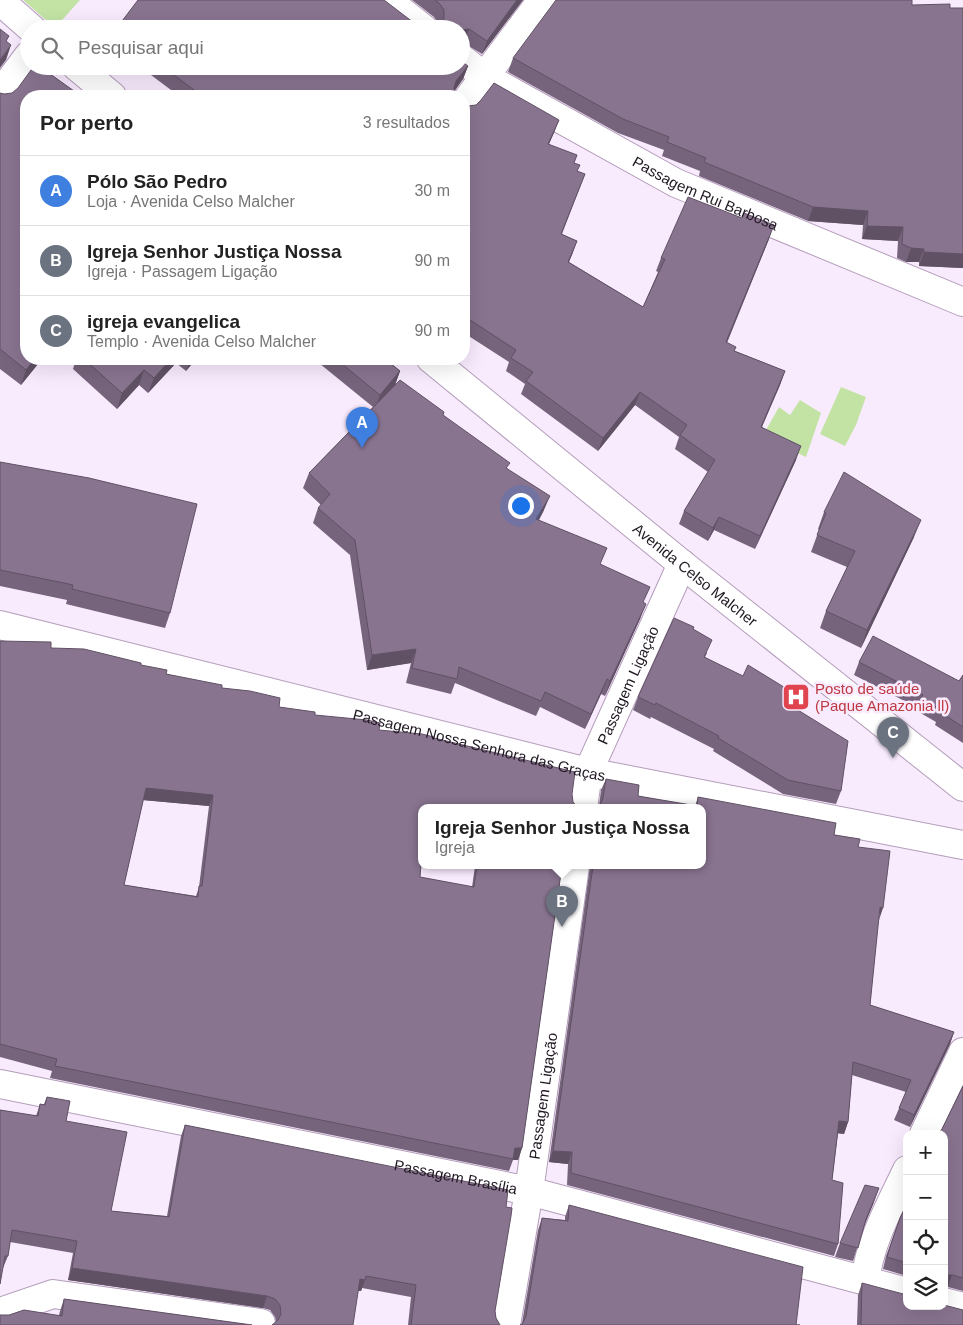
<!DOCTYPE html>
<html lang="pt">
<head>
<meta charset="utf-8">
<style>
	:root { --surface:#fff; --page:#f2f2f2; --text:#222; --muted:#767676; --line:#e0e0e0; --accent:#0f65b3 }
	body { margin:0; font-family:Arial,sans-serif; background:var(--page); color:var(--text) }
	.controls { position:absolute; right:15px; bottom:15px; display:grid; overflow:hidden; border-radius:10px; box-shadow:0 5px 20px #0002 }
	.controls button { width:45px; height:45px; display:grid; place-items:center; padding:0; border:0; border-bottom:1px solid var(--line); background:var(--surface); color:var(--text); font:25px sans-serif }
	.you { position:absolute; left:520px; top:505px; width:18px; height:18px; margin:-12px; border:4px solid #fff; border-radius:50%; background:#1a73e8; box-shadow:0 0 0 8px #1a73e833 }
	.badge { display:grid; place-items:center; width:32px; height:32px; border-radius:50%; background:var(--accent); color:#fff; font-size:16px; font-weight:700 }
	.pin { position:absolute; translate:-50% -41px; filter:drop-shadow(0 1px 2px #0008) }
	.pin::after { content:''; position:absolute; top:26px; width:18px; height:15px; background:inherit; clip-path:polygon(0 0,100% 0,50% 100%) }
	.popup { position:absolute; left:418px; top:804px; width:288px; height:65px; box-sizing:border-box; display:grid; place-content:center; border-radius:10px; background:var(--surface); filter:drop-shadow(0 1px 4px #0005); font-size:16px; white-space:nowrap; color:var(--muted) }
	.popup b { font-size:19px; color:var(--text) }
	.popup::after { content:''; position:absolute; left:50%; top:100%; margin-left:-10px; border:10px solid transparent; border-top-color:var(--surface) }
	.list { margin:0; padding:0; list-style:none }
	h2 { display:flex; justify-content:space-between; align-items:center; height:65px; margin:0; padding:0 20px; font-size:21px }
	h2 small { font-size:16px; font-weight:400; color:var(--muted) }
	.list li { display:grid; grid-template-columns:32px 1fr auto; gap:15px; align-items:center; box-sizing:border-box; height:70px; padding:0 20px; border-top:1px solid var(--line) }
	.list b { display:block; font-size:19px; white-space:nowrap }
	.list p { margin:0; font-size:16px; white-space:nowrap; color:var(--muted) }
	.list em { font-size:16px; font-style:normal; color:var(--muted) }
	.icon { flex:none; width:28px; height:28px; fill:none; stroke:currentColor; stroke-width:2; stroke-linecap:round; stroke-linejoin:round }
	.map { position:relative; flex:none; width:963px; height:1325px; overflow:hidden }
	.search { position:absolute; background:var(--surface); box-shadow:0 5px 20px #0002; left:20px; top:20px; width:450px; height:55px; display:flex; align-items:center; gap:12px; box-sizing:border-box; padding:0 18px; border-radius:28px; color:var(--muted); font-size:19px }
	.panel { position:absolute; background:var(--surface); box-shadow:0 5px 20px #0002; left:20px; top:90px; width:450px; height:275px; border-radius:20px }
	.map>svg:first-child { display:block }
</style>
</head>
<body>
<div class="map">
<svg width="963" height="1325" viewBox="0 0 963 1325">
	<rect width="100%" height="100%" fill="#f9ebfe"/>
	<path fill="#c3e3a5" d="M23,0h57l-25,28z
		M841,387l25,10 -10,28 -11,21 -25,-12z
		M800,400l21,13 -15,44 -44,-20 17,-30 11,8z"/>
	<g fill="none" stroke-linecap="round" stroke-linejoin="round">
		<g stroke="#b49dbb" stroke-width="30">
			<g id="street">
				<path d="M387,0l37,29"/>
				<path d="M0,1l32,28"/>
				<path id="s1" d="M461,58l24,19 191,106 287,119"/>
				<path d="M76,66l36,30"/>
				<path d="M0,94l29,-39"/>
				<path d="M464,104l78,-104"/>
				<path id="s2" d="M431,359l251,205 281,223"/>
				<path id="s3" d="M0,625l588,147 375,73"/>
				<path id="s4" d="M583,808l5,-36 94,-208"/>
				<path id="s5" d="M0,1084l529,107 378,101"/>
				<path d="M924,1134l39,-82"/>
				<path d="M865,1281c5,-40 25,-75 42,-111"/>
				<path d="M944,1302l19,5"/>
				<path d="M0,1312l53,-18 208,29"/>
				<path id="s6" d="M506,1325l23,-134 46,-325"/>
			</g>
		</g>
		<use href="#street" stroke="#fff" stroke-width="28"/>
	</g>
	<path fill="#76647c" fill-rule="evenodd" d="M412,0h111l-41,54 -18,-11h-3v-14l-22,-2v-3l-5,-7z
		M912,5l51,263 -44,-2v-4h-13l-9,-4 1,-17 -36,-2 1,-14 -55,-4 -109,-45 1,-5 -38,-15 2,-6 -46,-17 -110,-61 5,-14z
		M139,66h329l-5,13 -9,12 1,5h-276z
		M0,93l4,1 22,2 16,263 -21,26 -21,-16z
		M464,104l4,2 91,14 -10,24 25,19 4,9 7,2 -23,60 15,7 -8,21 74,45 15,-35 -2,-1 5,-13 108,-19 -42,104 8,8 50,20 -5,14 -18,42 34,33 -41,89 -41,-19 -6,11 -29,-17 5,-13 24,-39 -33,-23 4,-12 -44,-32 -37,46 -77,-57 4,-10 -19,-13 3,-9 -45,-29z
		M76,359h120l-10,12 -10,-8 -28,30 -9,-8 -22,24 -44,-40z
		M314,359h71l15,12 -5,14 -3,4 51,26 65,54 36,41 -5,10 62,44 43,39 -4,16 -35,77 -4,-2 -16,35 -45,-22 -4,9 -81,-33 -4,11 -45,-11 5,-20 -44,7 -17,-115 -37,-32 5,-15 3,-3 -18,-17 6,-15 64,-66z
		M0,462l170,151 -5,15 -99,-24 1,-4 -67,-14z
		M824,512l90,25 -53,111 -41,-20 6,-17 21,-44 -36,-15 8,-22 -1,-1z
		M693,629l14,24 -2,4 91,52 45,82 -5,13 -53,-10 -70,-43 1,-2 -63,-32 -1,2 -17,-9 5,-13z
		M0,641l51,7 90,17 25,9 56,14 57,19 100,23 43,78 -2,69 52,10 3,-21h87l-40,282 -4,12h-5l-4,11 -459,-93 2,-7 -52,-14zM143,800l66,6 -10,81 -3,9 -72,-11z
		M859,662l100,19 4,-6v68l-28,-18 1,-3 -19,-11 1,-3 -64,-33z
		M606,779l32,17 57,10 3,-9 136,38 24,12 20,73 -8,85 84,27 -4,12 -40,83 -16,-7 12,-28 -54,-17 -4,47 -4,12 -6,-1 -6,47 6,64 -4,12 -267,-71 1,-21 -19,-2 41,-296h112l-103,-60 2,-16z
		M963,1086v205l-15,-4h-4v-153l-2,-5z
		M47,1097l19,24 45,90 56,5 14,-80 4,-11 321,82 -11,104 1,7 4,7h-92l3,-28 -49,-9 -1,3h-3l-82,31 -1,-5 -5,-7 -7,-2 -195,-28 5,-27 -63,-11 -2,14 -5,12 -3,-158 36,6 4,-12h4z
		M874,1202l-10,24 -11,35 -18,-4 5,-14z
		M907,1204v72l-24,-7 3,-13 14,-38z
		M569,1205l227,120 -274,-2 16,-93 4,-12 23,2v-3z
		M862,1283l101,42h-106l1,-30z
		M64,1299l188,26 -250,-10h57l1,-4z"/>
	<path fill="#605165" d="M517,0h6l-41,54 5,-13z
		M469,29l-5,14h-3v-13z
		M11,45l-5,15 -6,8v-8z
		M468,66l-5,13 -12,17 5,-15z
		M559,120l-5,13 -11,24 5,-13z
		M813,207l55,4 -5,14 -55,-4z
		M774,225l-5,14 -48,117 5,-14z
		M867,226l36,1 -5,14 -36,-2z
		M577,241l-5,14 -9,20 5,-13z
		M911,248l13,1 -5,13h-13z
		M924,252l39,2v14l-44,-2z
		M35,359h7l-21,26 5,-15z
		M171,359h7l-2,4 -28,30 6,-15z
		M191,359h5l-10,12z
		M144,370l-5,15 -22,24 5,-16z
		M400,371l-5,14 -20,24 5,-14z
		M785,371l-5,14 -24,55 5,-13z
		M640,392l-5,13 -37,46 5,-13z
		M801,446l-5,14 -41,89 5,-13z
		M550,496l-6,14 -13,24 5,-15z
		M719,517l-5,13 -6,11 5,-13z
		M921,520l-7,17 -53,111 6,-18z
		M646,604l-6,15 -35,77 5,-15z
		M416,649l-5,14 -44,7 5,-15z
		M607,679l-6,15 -16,35 6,-15z
		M800,697l-5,13 -2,-3z
		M146,788l67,7 -4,11 -67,-6z
		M880,907l3,1 -4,12z
		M954,1032l-4,12 -40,83 4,-12z
		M839,1121l9,1 -4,12 -9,-1z
		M515,1148h7l-4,12h-5z
		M553,1151l19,1 -4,12 -19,-2z
		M879,1188l-5,14 -13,31 5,-14z
		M72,1268l195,28 -4,12 -195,-28z
		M944,1275h8l-4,12h-4z
		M360,1279l5,1 -4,11h-5z"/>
	<path fill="#897490" stroke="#605165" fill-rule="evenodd" d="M138,0h246l38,29h-306z
		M435,0h82l-30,41 -18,-12 -8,1v-1h-25l5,-4 3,-7v-8l-5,-7z
		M556,0h356v5l38,-1v4h13v246l-39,-2v-3l-13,-1 -9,-4 1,-17 -36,-1 1,-15 -55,-4 -109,-45 2,-4 -39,-16 2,-5 -46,-18 -110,-61z
		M0,29l9,7 -3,5 5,4 -11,15z
		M461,61l7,5 -12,15 -2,7 1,8h-253l-40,-30h299z
		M34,66h5l42,30h-55v263h9l-9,11 -26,-21v-256l4,1 8,-1 6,-5z
		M494,83l65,37 -11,24 29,11 -3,8 6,2 -3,6 8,3 -24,60 16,7 -9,21 75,45 22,-48 -4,-1 27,-61 54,21 2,-5 30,12 -48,117 10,5 -2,4 51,20 -24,56 40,19 -41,90 -41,-19 -6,11 -29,-17 31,-51 -35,-25 7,-10 -47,-33 -37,46 -77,-57 7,-9 -22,-14 5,-8 -52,-34v-212l4,2 8,-1 5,-5z
		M84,359h87l-17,19 -10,-8 -22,23z
		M336,359h49l15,12 -20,24z
		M400,380l44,32 -1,3 67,48 -4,5 44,28 -14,23 71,29 -7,16 50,23 -7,15 3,2 -36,77 -3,-2 -16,35 -46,-22 -4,9 -82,-34 -2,12 -45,-11 4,-19 -44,6 -17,-115 -37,-32 12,-14 -21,-21z
		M0,462l89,16 108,26 -27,109 -98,-24 1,-4 -9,-2 -64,-13z
		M844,472l77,48 -54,110 -41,-19 29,-60 -38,-16 9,-22 -2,-1z
		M674,618l20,9 -1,2 19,11 -8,17 39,19 5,-11 52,32 -7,10 55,34 -7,50 -53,-11 -70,-42 1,-2 -63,-33 -1,2 -17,-8z
		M873,636l86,45 4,-6v52l-23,-15 1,-2 -20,-12 2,-3 -64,-33z
		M0,641l51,1v6l33,1 57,14v2l26,5 -1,4 56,11v3l28,3 30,7 -1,9 36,5v3l52,5 13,3 -1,7 43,4 12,3v1l141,34 -3,22 1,8 5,6h-156v43l-2,26 54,10 3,-21h85l-40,282h-7l-2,11 -458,-93 2,-7 -57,-15zM146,788l67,7 -11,91h-3l-1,11 -74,-12z
		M606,779l33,6 -1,11 59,10 1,-9 138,26 -2,12 26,4 -2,8 32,4 -7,57 -3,-1 -10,98 84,27 -40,83 -15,-7 12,-28 -58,-18 -5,60 -9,-1 -7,59 11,3 -5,61 -267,-71 1,-21 -19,-1 40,-285h109v-58h-106l4,-3 3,-7z
		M963,1086v192l-11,-3h-8v-141h-6l4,-5z
		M47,1097l23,4 -4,20 61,11 -16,79 58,6 16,-92 323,65 -2,17 6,1 -1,8 -16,95 1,7 4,7h-89l5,-40 -50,-9 -1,4 -5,-1 -7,46h-81l6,-5 3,-6 -1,-9 -5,-6 -8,-3 -195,-28 5,-27 -65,-11 -4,26h-3l-5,28v-174l38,6 2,-12 5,1z
		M865,1185l14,3 -13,31 -8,29 -18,-5z
		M907,1204v59l-20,-6 4,-13 9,-26z
		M569,1205l234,62 -7,58h4h-280l3,-2 3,-7 16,-98 26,3z
		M862,1283l45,12v11h37v-1l19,5v15h-102z
		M64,1299l188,26h-252v-10h9l15,-5 38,6z"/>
	<defs>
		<g id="hospital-square" transform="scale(1.4375)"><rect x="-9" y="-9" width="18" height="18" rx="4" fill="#e0444e" stroke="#f9ebfe"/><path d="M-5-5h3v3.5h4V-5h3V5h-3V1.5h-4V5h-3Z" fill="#fff"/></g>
	</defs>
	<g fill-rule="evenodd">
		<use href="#hospital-square" x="796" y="697"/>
	</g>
	<g text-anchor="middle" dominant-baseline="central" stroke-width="5" stroke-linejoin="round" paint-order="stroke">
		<g font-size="15" fill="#201722" stroke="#f9ebfe">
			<text stroke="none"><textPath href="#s1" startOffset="280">Passagem Rui Barbosa</textPath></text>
			<text stroke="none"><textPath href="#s2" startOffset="341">Avenida Celso Malcher</textPath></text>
			<text stroke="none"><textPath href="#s4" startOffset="132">Passagem Ligação</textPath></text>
			<text stroke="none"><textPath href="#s3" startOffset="494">Passagem Nossa Senhora das Graças</textPath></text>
			<text stroke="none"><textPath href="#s6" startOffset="232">Passagem Ligação</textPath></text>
			<text stroke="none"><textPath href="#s5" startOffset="465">Passagem Brasília</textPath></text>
		</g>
		<g font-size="15" fill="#be3a42" stroke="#f9ebfe" text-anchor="start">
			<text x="815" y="688">Posto de saúde<tspan x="815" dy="17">(Paque Amazonia ll)</tspan></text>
		</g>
	</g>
</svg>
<div class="controls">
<button>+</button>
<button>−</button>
<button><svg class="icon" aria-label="locate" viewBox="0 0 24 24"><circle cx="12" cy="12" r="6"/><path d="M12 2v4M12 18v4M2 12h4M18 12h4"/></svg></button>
<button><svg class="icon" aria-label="layers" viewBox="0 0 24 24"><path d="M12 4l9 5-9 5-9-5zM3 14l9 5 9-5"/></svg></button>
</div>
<div class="you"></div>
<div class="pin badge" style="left:362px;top:448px;background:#3f7fe0">A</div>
<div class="pin badge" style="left:562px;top:927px;background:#6b7280">B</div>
<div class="popup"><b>Igreja Senhor Justiça Nossa</b>Igreja</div>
<div class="pin badge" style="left:893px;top:758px;background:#6b7280">C</div>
<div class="search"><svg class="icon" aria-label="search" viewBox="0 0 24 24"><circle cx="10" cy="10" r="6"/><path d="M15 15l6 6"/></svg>Pesquisar aqui</div>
<section class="panel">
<h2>Por perto<small>3 resultados</small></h2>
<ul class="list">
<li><span class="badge" style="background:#3f7fe0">A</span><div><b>Pólo São Pedro</b><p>Loja · Avenida Celso Malcher</p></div><em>30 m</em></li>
<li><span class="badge" style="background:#6b7280">B</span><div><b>Igreja Senhor Justiça Nossa</b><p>Igreja · Passagem Ligação</p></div><em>90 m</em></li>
<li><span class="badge" style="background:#6b7280">C</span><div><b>igreja evangelica</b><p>Templo · Avenida Celso Malcher</p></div><em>90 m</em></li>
</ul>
</section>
</div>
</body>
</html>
